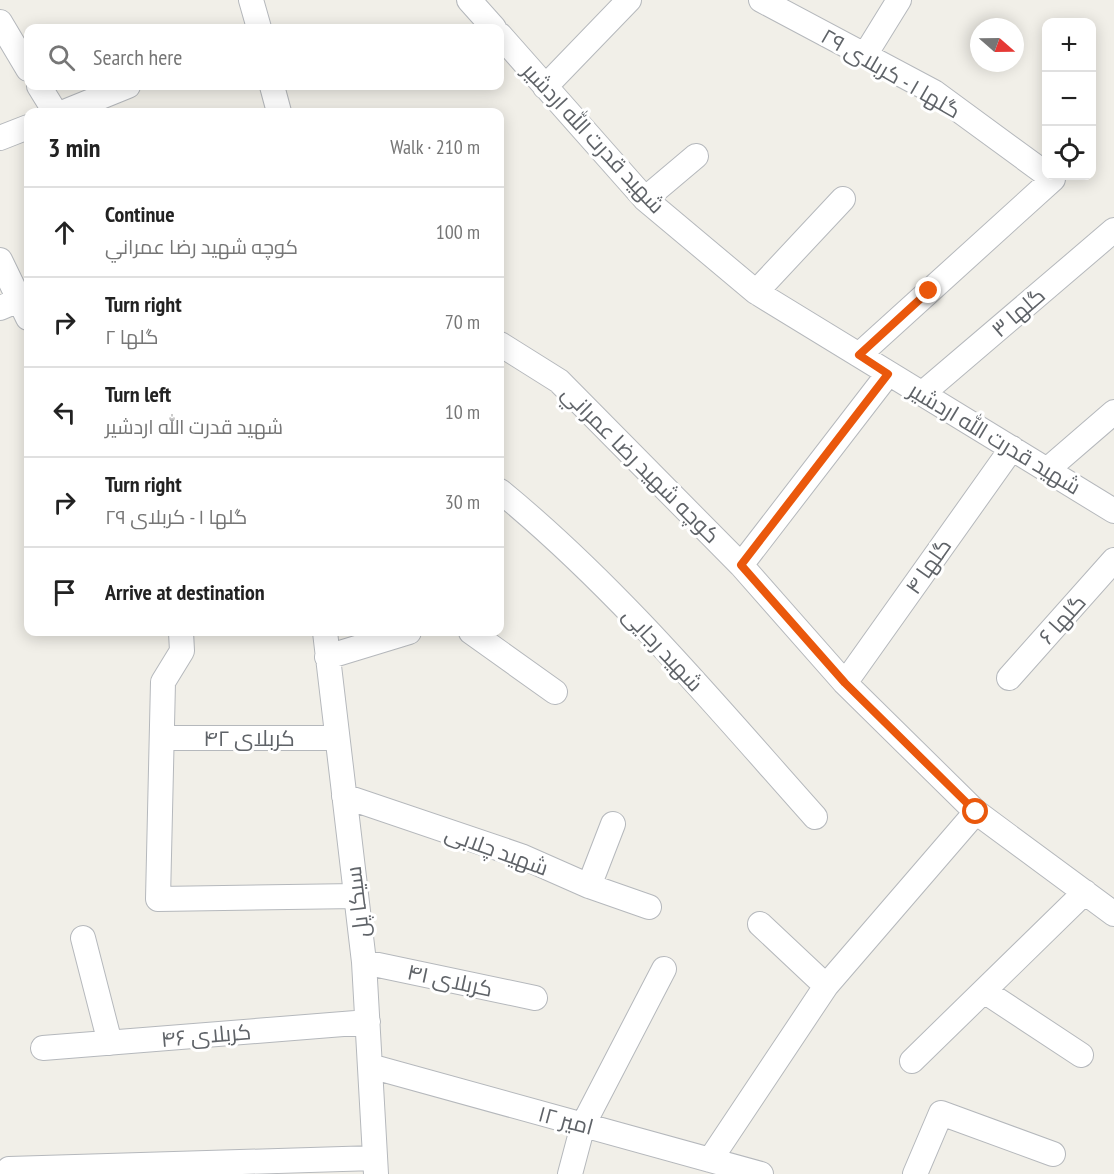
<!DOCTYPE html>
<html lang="en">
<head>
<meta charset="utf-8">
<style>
	:root { --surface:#fff; --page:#f2f2f2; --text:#222; --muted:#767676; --line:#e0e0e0 }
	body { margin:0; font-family:"PT Sans Narrow",Cairo,sans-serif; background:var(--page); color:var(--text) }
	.controls { position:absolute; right:18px; top:18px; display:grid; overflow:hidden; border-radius:12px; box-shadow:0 3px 15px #0003 }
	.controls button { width:54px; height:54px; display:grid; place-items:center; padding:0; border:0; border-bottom:2px solid var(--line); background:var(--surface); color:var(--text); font:30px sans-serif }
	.compass { position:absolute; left:970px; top:18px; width:54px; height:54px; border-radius:50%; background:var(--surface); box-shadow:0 3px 15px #0003; rotate:110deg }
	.stop { position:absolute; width:18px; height:18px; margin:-14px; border:4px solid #ea580c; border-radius:50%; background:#fff }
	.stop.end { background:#ea580c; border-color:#fff; box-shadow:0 2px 6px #0008 }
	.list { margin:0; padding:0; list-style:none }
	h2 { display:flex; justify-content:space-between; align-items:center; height:78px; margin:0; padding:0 24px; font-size:26px }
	h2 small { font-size:20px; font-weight:400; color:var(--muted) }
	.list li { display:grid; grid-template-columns:39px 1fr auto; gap:18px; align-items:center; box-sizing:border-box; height:90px; padding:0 24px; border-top:2px solid var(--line) }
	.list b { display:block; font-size:22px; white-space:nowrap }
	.list p { margin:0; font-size:20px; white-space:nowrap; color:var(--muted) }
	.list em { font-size:20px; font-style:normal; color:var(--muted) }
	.icon { flex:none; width:33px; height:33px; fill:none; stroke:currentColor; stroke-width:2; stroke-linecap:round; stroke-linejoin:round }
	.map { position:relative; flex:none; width:1114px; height:1174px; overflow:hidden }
	.search { position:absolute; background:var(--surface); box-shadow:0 3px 15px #0003; left:24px; top:24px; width:480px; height:66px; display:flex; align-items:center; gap:15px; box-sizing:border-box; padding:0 21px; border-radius:12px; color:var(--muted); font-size:22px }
	.panel { position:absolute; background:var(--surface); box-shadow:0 3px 15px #0003; left:24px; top:108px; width:480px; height:528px; border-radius:12px }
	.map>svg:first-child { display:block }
</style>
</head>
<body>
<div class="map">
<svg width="1114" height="1174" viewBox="0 0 1114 1174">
	<rect width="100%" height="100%" fill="#f1efe8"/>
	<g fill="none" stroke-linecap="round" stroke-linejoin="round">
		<g stroke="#b5b8bc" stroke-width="26">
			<path id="minor" d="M251,0l8,28
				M469,0l25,28
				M761,0l173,92 112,82
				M0,22l28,47
				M500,35l145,164 111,93 358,219
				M865,55l34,-55
				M39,86l16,26
				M272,86l7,26
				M545,87l84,-87
				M64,112l64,-26
				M0,138l28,-11
				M645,199l51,-43
				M0,260l28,58
				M756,292l87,-93
				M0,308l19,-8
				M500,344l59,37 182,184 104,118 131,129 138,102
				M859,355l194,-176 -4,-3
				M923,393l191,-163
				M1048,469l66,-57
				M500,491c117,96 215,214 315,326
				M741,565l147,-191
				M181,632l1,19 -19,31 -5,217 198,-3
				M325,632l39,330 12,212
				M471,632l84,60
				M327,657l82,-25
				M1009,678l105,-118
				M845,683l167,-235
				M162,738h175
				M344,796l177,60 68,30 60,21
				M589,886l24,-62
				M760,924l66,62
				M83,938l27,105
				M364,962l171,36
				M984,991l97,64
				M43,1048l325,-26
				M912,1061l173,-169
				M370,1066l391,108
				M710,1160l116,-174 150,-174
				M9,1169l366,-11
				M570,1174l13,-49 81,-156
				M915,1174l26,-61 112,41"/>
		</g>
		<use href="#minor" stroke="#fff" stroke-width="24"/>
	</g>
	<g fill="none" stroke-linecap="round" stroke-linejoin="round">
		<path stroke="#ea580c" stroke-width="8" d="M929,291l-70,64 29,19 -147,191 104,118 131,129"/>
	</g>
	<g text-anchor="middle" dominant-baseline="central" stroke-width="6" stroke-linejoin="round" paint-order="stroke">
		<g font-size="22" fill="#5f6368" stroke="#fff">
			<text transform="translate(891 73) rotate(30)">گلها ۱ - کربلای ۲۹</text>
			<text transform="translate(594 138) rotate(47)">شهید قدرت الله اردشیر</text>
			<text transform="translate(1018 312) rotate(-41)">گلها ۳</text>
			<text transform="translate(995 438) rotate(31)">شهید قدرت الله اردشیر</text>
			<text transform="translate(641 464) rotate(45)">كوچه شهيد رضا عمراني</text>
			<text transform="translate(928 566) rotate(-55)">گلها ۴</text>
			<text transform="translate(1062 619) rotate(-48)">گلها ۶</text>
			<text transform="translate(663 649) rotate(47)">شهید رجایی</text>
			<text x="249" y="738">کربلای ۴۲</text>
			<text transform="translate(497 850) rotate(20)">شهید چلابی</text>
			<text transform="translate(357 902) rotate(-97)">سیکا پل</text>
			<text transform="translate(450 980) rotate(12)">کربلای ۴۱</text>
			<text transform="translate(206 1035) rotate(-5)">کربلای ۴۶</text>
			<text transform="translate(566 1120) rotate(15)">امير ۱۲</text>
		</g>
	</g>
</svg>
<div class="controls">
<button>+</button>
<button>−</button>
<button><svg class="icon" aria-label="locate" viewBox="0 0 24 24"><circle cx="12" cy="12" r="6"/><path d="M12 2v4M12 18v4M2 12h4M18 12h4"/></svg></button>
</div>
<svg class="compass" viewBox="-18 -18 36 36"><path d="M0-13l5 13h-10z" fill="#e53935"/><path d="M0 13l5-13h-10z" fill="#767676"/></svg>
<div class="stop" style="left:976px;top:812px"></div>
<div class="stop end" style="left:929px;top:291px"></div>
<div class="search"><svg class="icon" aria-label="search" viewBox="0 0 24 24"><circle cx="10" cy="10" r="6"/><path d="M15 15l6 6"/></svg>Search here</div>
<section class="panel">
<h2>3 min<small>Walk · 210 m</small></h2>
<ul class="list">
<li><svg class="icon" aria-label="ahead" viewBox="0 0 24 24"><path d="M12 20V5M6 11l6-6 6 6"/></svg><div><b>Continue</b><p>كوچه شهيد رضا عمراني</p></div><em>100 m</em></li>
<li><svg class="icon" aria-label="right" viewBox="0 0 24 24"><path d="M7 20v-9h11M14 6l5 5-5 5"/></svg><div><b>Turn right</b><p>گلها ۲</p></div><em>70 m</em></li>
<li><svg class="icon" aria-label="left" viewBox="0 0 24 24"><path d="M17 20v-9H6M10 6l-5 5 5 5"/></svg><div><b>Turn left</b><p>شهید قدرت الله اردشیر</p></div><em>10 m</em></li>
<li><svg class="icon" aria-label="right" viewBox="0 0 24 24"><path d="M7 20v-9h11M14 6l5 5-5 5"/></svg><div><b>Turn right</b><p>گلها ۱ - کربلای ۲۹</p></div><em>30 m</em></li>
<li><svg class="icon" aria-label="arrive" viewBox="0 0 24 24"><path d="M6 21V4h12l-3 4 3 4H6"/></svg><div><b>Arrive at destination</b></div></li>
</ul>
</section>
</div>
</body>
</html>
